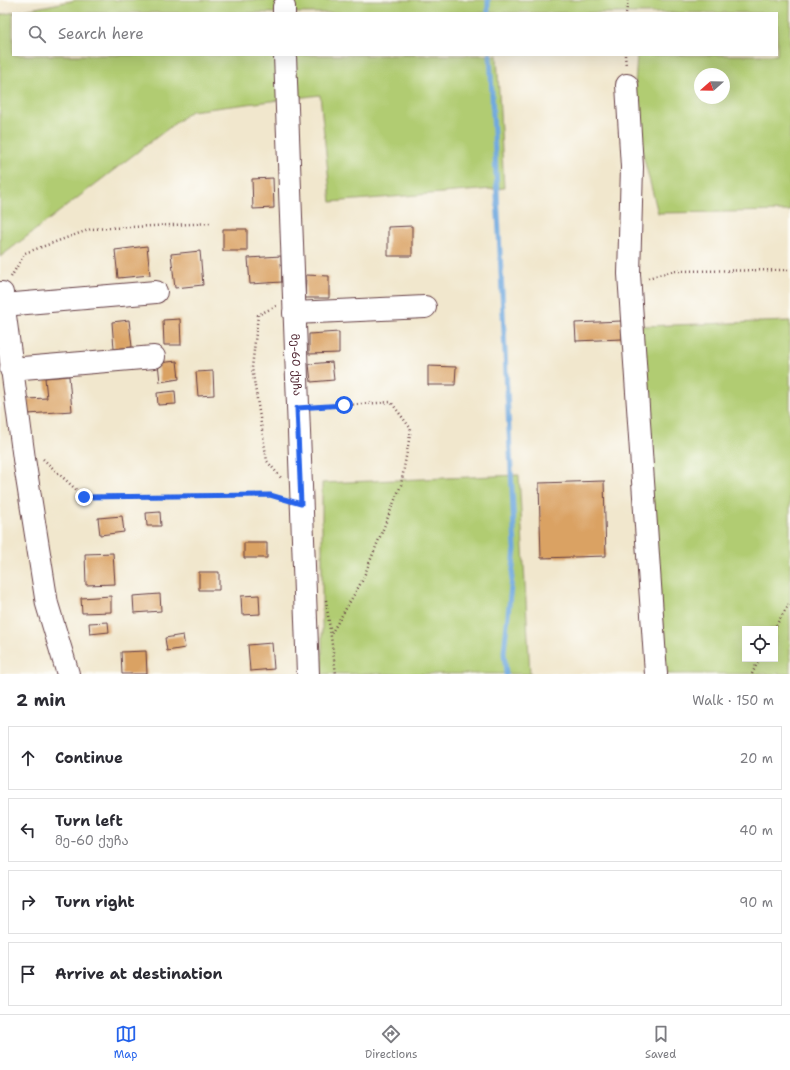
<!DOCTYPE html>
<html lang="en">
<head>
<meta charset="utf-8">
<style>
	:root { --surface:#fff; --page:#f7f7f7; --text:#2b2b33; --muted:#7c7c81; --line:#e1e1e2; --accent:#2563eb }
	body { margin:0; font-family:"Shantell Sans","Noto Sans Georgian",sans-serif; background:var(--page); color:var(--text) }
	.controls { position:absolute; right:12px; bottom:12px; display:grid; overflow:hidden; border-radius:0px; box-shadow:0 4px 16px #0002 }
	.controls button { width:36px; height:36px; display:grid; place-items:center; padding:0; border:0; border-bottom:1px solid var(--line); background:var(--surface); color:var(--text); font:20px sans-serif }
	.compass { position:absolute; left:694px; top:68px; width:36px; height:36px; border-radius:50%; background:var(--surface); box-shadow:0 4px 16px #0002; rotate:250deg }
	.stop { position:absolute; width:12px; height:12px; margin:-9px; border:3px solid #2563eb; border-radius:50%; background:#fff }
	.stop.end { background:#2563eb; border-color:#fff; box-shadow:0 1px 4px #0008 }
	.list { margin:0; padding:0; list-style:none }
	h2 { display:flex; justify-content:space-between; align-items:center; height:52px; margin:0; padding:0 16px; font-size:17px }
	h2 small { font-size:13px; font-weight:400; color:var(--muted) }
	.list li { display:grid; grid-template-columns:26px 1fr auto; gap:12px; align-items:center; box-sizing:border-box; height:64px; margin:0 8px 8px; padding:0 8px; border:1px solid var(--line); border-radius:0px }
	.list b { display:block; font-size:15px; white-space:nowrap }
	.list p { margin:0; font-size:13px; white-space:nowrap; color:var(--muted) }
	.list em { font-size:13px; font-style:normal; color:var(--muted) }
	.icon { flex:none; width:22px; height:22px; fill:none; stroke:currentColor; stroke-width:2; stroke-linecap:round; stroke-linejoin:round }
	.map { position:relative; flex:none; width:790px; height:674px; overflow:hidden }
	.search { position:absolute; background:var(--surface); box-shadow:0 4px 16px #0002; left:12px; right:12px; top:12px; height:44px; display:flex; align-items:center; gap:10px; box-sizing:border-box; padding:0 14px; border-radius:0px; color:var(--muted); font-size:15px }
	.sheet { height:340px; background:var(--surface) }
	nav { display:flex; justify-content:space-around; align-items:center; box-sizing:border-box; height:56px; border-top:1px solid var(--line); background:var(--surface); font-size:11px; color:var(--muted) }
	nav a { display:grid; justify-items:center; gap:2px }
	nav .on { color:var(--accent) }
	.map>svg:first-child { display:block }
</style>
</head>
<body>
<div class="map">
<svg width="790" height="674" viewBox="0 0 790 674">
	<rect width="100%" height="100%" fill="#fdfcf7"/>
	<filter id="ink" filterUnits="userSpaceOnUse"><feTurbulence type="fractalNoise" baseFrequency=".025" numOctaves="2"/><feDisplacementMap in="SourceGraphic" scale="8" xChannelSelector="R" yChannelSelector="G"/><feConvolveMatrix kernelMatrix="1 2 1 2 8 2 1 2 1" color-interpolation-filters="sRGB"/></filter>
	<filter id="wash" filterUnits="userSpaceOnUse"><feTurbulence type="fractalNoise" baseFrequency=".012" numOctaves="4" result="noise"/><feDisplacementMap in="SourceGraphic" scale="16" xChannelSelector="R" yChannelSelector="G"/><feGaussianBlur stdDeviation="0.9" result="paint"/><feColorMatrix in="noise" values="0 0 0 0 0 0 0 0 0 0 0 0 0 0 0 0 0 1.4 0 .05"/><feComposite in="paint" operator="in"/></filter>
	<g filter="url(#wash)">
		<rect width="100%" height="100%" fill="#f1e7cd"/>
		<path fill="#b1cc72" stroke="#7e764e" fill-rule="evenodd" d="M76,0h714v211l-132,2 -25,-96 4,-62h140v-42h-764v42h484l7,133 -173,14 -11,-107 -129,16 -191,146v-242zM700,74h24v24h-24z
			M790,321v353h-123l-11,-104 -15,-244zM745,629h30v30h-30z
			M519,475l11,199h-208v-191z"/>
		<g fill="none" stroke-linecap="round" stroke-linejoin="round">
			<path stroke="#6fa9df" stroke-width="5" d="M488,0v13
				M490,55l25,494 -11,103 2,22"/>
		</g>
		<g id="blocks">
			<path fill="#daa263" d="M273,178l1,30 -21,1 -1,-30z
				M412,226v30h-24v-29z
				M223,229h24v22h-24z
				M147,246l3,29 -32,3 -3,-28z
				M200,251l3,34 -28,3 -4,-34z
				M281,256l1,26 -32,2 -2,-26z
				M306,275l23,1v22h-24z
				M180,319l1,26h-17l-1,-25z
				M129,320l3,27 -18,2 -2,-27z
				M621,321l1,18 -46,2 -1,-18z
				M339,332v21l-30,1v-20z
				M177,361l2,18 -19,3 -2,-19z
				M332,362l2,18 -23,2 -2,-18z
				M428,366l28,1 -1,18h-27z
				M213,371l1,24 -16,1 -2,-24z
				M69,376l3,35 -44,3 -1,-15 20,-1 -2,-20z
				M175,391l1,13 -18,1 -1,-12z
				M604,481l2,75 -65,2 -2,-75z
				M160,512l1,14h-14l-1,-13z
				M122,516l2,16 -24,3 -2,-17z
				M244,543h23v15h-23z
				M113,553l2,31 -29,1 -1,-31z
				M199,572h20v18h-20z
				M160,594l1,17 -27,2 -1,-17z
				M259,595l1,19 -18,1 -1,-19z
				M111,596v16l-29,1 -1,-15z
				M108,622l1,10 -19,2 -1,-11z
				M183,635l2,13 -18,3 -2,-13z
				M272,643l2,26 -24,2 -2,-26z
				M146,651l1,23h-25l-1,-22z"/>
		</g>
	</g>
	<g filter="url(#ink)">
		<use href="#blocks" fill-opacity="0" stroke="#633d43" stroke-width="1"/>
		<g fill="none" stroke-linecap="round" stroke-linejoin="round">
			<g stroke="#633d43" stroke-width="24">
				<g id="minor">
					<path d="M284,7v6"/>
					<path id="s1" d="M285,55l23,619"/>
					<path d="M627,85l5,82 -3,107 27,400"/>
					<path d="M2,293l22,166 23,145 21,70"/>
					<path d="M3,305l153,-13"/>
					<path d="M294,313l131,-6"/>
					<path d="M11,369l143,-12"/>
				</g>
			</g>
			<path stroke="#633d43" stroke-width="2.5" stroke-dasharray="1 3" stroke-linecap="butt" d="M626,13l2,-13
				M625,55l1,11
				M11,277l14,-24 66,-24 121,-6
				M648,278l25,-7 117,-1
				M276,306l-18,9 -6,53 15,93 15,18
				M317,407l74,-5 20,27 -10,56 -39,96 -31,53
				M43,459l41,38 186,-2 13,4
				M326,600l10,74
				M774,629l16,-27
				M752,674l7,-15"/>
			<use href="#minor" stroke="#fff" stroke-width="22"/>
		</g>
	</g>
	<g fill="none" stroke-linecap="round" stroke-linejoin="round" filter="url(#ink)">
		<path stroke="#2563eb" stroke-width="5" d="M84,497l186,-2 31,9 -4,-96 47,-3"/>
	</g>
	<g text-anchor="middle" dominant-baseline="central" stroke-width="3" stroke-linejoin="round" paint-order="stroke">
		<g font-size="11" fill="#4a1f2b" stroke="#fdfcf7">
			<text stroke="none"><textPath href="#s1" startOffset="310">მე-60 ქუჩა</textPath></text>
		</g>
	</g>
</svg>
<div class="controls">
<button><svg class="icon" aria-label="locate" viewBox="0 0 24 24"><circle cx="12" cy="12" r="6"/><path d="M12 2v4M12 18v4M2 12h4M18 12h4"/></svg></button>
</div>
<svg class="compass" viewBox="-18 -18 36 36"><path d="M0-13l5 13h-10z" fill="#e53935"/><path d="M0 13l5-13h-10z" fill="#7c7c81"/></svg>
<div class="stop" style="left:344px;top:405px"></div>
<div class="stop end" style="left:84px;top:497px"></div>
<div class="search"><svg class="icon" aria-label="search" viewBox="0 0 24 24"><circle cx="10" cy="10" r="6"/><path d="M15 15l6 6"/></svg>Search here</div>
</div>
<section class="sheet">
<h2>2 min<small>Walk · 150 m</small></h2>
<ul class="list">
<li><svg class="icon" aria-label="ahead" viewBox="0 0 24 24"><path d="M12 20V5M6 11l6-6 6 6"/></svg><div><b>Continue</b></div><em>20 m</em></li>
<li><svg class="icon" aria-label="left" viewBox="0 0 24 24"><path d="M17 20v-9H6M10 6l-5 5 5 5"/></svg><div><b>Turn left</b><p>მე-60 ქუჩა</p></div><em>40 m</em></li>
<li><svg class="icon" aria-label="right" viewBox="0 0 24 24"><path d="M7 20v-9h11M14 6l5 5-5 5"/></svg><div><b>Turn right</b></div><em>90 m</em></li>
<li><svg class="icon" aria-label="arrive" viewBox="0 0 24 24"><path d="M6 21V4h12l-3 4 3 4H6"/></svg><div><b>Arrive at destination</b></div></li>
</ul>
</section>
<nav>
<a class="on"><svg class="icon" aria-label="map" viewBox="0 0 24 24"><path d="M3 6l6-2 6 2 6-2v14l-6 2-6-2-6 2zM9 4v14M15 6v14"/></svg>Map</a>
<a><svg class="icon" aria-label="directions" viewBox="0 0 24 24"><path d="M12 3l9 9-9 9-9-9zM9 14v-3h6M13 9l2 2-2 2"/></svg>Directions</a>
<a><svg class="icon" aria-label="saved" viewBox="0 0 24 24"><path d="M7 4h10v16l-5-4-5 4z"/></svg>Saved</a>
</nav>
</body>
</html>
